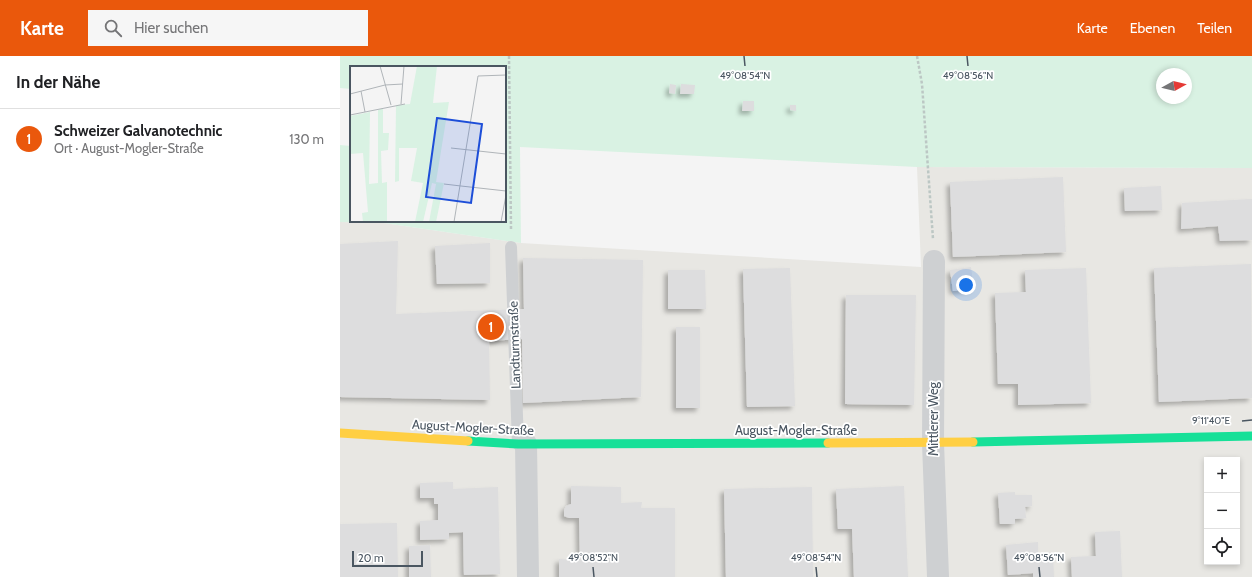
<!DOCTYPE html>
<html lang="de">
<head>
<meta charset="utf-8">
<style>
	:root { --surface:#fff; --page:#f6f6f6; --text:#202124; --muted:#757577; --line:#e0e0e0; --accent:#ea580c }
	body { margin:0; font-family:Cabin,sans-serif; background:var(--page); color:var(--text) }
	.controls { position:absolute; right:12px; bottom:12px; display:grid; overflow:hidden; border-radius:0px; box-shadow:0 2px 6px #0003 }
	.controls button { width:36px; height:36px; display:grid; place-items:center; padding:0; border:0; border-bottom:1px solid var(--line); background:var(--surface); color:var(--text); font:20px sans-serif }
	.compass { position:absolute; left:816px; top:12px; width:36px; height:36px; border-radius:50%; background:var(--surface); box-shadow:0 2px 6px #0003; rotate:82deg }
	.scale { position:absolute; left:12px; bottom:10px; width:71px; box-sizing:border-box; padding-left:4px; border:2px solid #4a5661; border-top:0; font-size:11px; line-height:14px; white-space:nowrap; color:#4a5661; -webkit-text-stroke:3px #fff; paint-order:stroke }
	.you { position:absolute; left:626px; top:229px; width:14px; height:14px; margin:-10px; border:3px solid #fff; border-radius:50%; background:#1a73e8; box-shadow:0 0 0 6px #1a73e833 }
	.badge { display:grid; place-items:center; width:26px; height:26px; border-radius:50%; background:var(--accent); color:#fff; font-size:13px; font-weight:700 }
	.pin { position:absolute; translate:-50% -50%; border:2px solid #fff; box-shadow:0 1px 4px #0006 }
	.list { margin:0; padding:0; list-style:none }
	h2 { display:flex; justify-content:space-between; align-items:center; height:52px; margin:0; padding:0 16px; font-size:17px }
	h2 small { font-size:13px; font-weight:400; color:var(--muted) }
	.list li { display:grid; grid-template-columns:26px 1fr auto; gap:12px; align-items:center; box-sizing:border-box; height:60px; padding:0 16px; border-top:1px solid var(--line) }
	.list b { display:block; font-size:15px; white-space:nowrap }
	.list p { margin:0; font-size:13px; white-space:nowrap; color:var(--muted) }
	.list em { font-size:13px; font-style:normal; color:var(--muted) }
	.icon { flex:none; width:22px; height:22px; fill:none; stroke:currentColor; stroke-width:2; stroke-linecap:round; stroke-linejoin:round }
	.map { position:relative; flex:none; width:912px; height:521px; overflow:hidden }
	header { display:flex; align-items:center; gap:24px; box-sizing:border-box; height:56px; padding:0 20px; background:var(--accent); color:#fff }
	header strong { font-size:19px }
	nav { display:flex; gap:22px; margin-inline-start:auto; font-size:14px }
	.search { width:280px; height:36px; background:var(--page); display:flex; align-items:center; gap:10px; box-sizing:border-box; padding:0 14px; border-radius:0px; color:var(--muted); font-size:15px }
	main { display:flex }
	aside { flex:1; background:var(--surface) }
	.map>svg:first-child { display:block }
</style>
</head>
<body>
<header>
<strong>Karte</strong>
<div class="search"><svg class="icon" aria-label="search" viewBox="0 0 24 24"><circle cx="10" cy="10" r="6"/><path d="M15 15l6 6"/></svg>Hier suchen</div>
<nav><a>Karte</a><a>Ebenen</a><a>Teilen</a></nav>
</header>
<main>
<aside>
<h2>In der Nähe<small></small></h2>
<ul class="list">
<li><span class="badge">1</span><div><b>Schweizer Galvanotechnic</b><p>Ort · August-Mogler-Straße</p></div><em>130 m</em></li>
</ul>
</aside>
<div class="map">
<svg width="912" height="521" viewBox="0 0 912 521">
	<defs>
		<filter id="shadow"><feDropShadow dx="-3.5" dy="3.5" stdDeviation="2" flood-color="#0004"/></filter>
	</defs>
	<rect width="100%" height="100%" fill="#f4f4f4"/>
	<path fill="#e8e7e3" fill-rule="evenodd" d="M577,111l335,1v409h-912v-355l44,1 137,20 400,24zM867,404h30v102h-30z"/>
	<path fill="#d9f2e3" fill-rule="evenodd" d="M0,0h912v112l-335,-1 -397,-20 1,96 -137,-20 -44,-1v-77l11,1v75h154v-154h-154v22l-11,-1zM822,18h24v24h-24z"/>
	<path fill="#ddddde" filter="url(#shadow)" d="M330,28l6,1 -1,9 -6,-1z
		M341,28l14,1 -1,9h-14z
		M403,45h11v10h-12z
		M450,49h6v6l-6,-1z
		M723,121l3,75 -113,5 -3,-75z
		M821,130l1,24 -37,1 -1,-23z
		M912,143v41l-32,1 -2,-15 -37,3 1,-26z
		M58,185l-2,73 128,-5 -1,-51 120,2 -2,137 -118,6 -1,-64 -33,2 1,59 -150,-3v-153z
		M150,187v40l-53,1 -2,-38z
		M911,208l1,134 -93,4 -5,-134z
		M631,211l3,22 -21,2 -3,-21z
		M450,212l5,138 -48,1 -4,-138z
		M746,212l5,135 -73,2v-21h-20l-3,-91 31,-1 -1,-22z
		M328,214h37l1,39h-38z
		M506,239h70l-2,110 -69,-1z
		M336,271h24v81h-24z
		M113,426v7l45,-2 2,87 -36,1 -1,-43 -14,1v6l-29,1v-19l18,-1v-16h-4v-6h-14v-15z
		M231,430l50,1v16l21,-1 -1,6h34v69h-116v-18l21,1 -1,-42h-10l-5,-2v-6l2,-4 5,-2z
		M564,430l4,91h-54l-2,-48h-14l-2,-40z
		M472,431l1,90h-87l-2,-88z
		M675,436v3h17v11l-7,1 1,11 -11,1v5h-15l-2,-31z
		M57,467l1,54h-58v-53z
		M780,475l2,46h-50l-1,-20 25,-1 -1,-24z
		M698,486v15l15,-2 1,22h-21v-4l-25,2 -2,-30z
		M90,489l1,32h-22v-31z"/>
	<g fill="none" stroke-linecap="round" stroke-linejoin="round">
		<path stroke="#bcc7c4" stroke-width="2.5" stroke-dasharray="3 2" stroke-linecap="butt" d="M169,0l2,173
			M577,0l5,28 11,155"/>
		<path stroke="#ced0d2" stroke-width="12" d="M171,191l7,197"/>
		<path stroke="#ced0d2" stroke-width="22" d="M594,205l-1,182 5,134
			M186,388l2,133"/>
		<path stroke="#16e098" stroke-width="9" d="M128,385l50,3 310,-1
			M633,386l279,-6"/>
		<path stroke="#ffcf43" stroke-width="9" d="M0,377l128,8
			M488,387l145,-1"/>
	</g>
	<path fill="none" stroke="#4a5661" stroke-width="1.5" d="M404,0l1,10M627,0l1,10M902,365l10,-1M253,511l1,10M476,511l1,10M699,511l1,10"/>
	<g text-anchor="middle" dominant-baseline="central" stroke-width="3.5" stroke-linejoin="round" paint-order="stroke">
		<g font-size="13" fill="#4a5661" stroke="#fff">
			<text transform="translate(174 289) rotate(-92)">Landturmstraße</text>
			<text transform="translate(593 363) rotate(-90)">Mittlerer Weg</text>
			<text transform="translate(133 371) rotate(3)">August-Mogler-Straße</text>
			<text x="456" y="374">August-Mogler-Straße</text>
		</g>
	</g>
	<g transform="translate(10 10)">
		<rect width="156" height="156" fill="#f4f4f4"/>
		<path d="M67,0h20l-4,37 16,-1 -13,80 8,1 -8,39h-7l7,-38 -4,-1 -9,39h-8l8,-39 -12,-2 6,-33h-18v33l-4,1 1,-77 14,-1zM33,42v25h6l-1,17 -7,1 1,32 5,-1v40h-24l-1,-9 6,-1 -5,-59 -13,1v-38l20,-4 -1,72 9,-1v-73z" fill="#d9f2e3"/>
		<path fill="none" stroke="#b0b5b9" stroke-width="1" d="M30,0l11,39M11,25l4,21M0,28l35,-9 18,-1M51,38l3,-38M0,49l55,-11M101,82l55,6M94,118l17,2M111,120l45,5M104,156l24,-146 28,-1M151,156l5,-27"/>
		<path fill="#1d4ed8" fill-opacity="0.15" stroke="#1d4ed8" stroke-width="2" d="M87,52l45,6 -11,79 -45,-6z"/>
		<rect width="156" height="156" fill="none" stroke="#4a5661" stroke-width="2"/>
	</g>
	<g font-size="10" text-anchor="middle" fill="#4a5661" stroke="#fff" stroke-width="3.5" stroke-linejoin="round" paint-order="stroke">
		<text x="405" y="23">49°08'54"N</text>
		<text x="628" y="23">49°08'56"N</text>
		<text x="871" y="368">9°11'40"E</text>
		<text x="253" y="505">49°08'52"N</text>
		<text x="476" y="505">49°08'54"N</text>
		<text x="699" y="505">49°08'56"N</text>
	</g>
</svg>
<div class="controls">
<button>+</button>
<button>−</button>
<button><svg class="icon" aria-label="locate" viewBox="0 0 24 24"><circle cx="12" cy="12" r="6"/><path d="M12 2v4M12 18v4M2 12h4M18 12h4"/></svg></button>
</div>
<svg class="compass" viewBox="-18 -18 36 36"><path d="M0-13l5 13h-10z" fill="#e53935"/><path d="M0 13l5-13h-10z" fill="#757577"/></svg>
<div class="scale">20 m</div>
<div class="you"></div>
<div class="pin badge" style="left:151px;top:271px">1</div>
</div>
</main>
</body>
</html>
